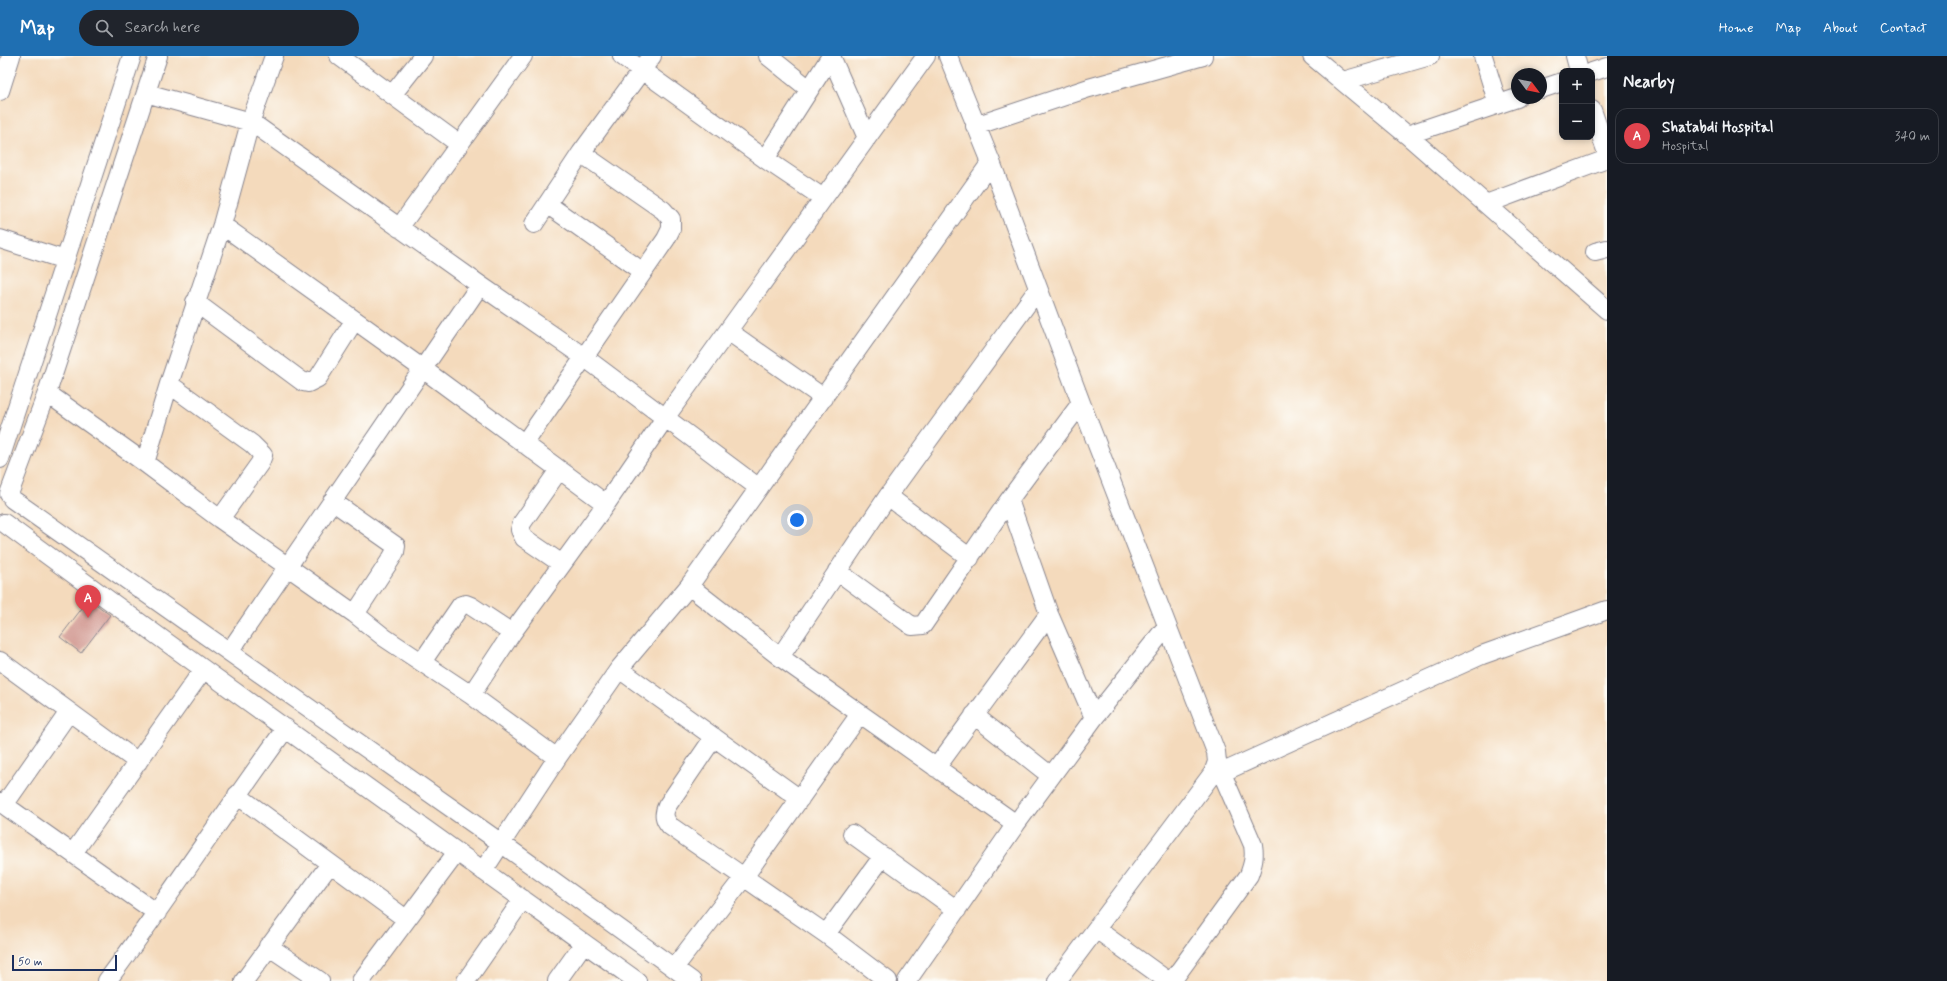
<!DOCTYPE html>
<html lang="en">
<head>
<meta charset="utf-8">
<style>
	:root { --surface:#171b24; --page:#20242c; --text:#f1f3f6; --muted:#9ea1a6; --line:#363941; --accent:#1f6fb2 }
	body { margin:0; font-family:Mynerve,sans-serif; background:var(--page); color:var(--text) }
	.controls { position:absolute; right:12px; top:12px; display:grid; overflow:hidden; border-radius:8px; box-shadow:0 2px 6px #0003 }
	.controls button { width:36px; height:36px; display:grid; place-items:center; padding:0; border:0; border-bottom:1px solid var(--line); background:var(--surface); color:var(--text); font:20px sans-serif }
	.compass { position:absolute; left:1511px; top:12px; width:36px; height:36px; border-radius:50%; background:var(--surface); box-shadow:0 2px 6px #0003; rotate:122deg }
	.scale { position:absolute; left:12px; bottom:10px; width:105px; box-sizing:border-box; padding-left:4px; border:2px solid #1b2f5e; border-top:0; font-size:11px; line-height:14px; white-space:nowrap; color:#1b2f5e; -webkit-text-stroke:3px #fdfcf7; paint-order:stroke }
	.you { position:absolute; left:797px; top:464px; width:14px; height:14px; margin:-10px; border:3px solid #fff; border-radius:50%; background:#1a73e8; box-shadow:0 0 0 6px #1a73e833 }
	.badge { display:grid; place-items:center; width:26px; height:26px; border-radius:50%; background:var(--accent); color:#fff; font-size:13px; font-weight:700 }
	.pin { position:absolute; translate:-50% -33px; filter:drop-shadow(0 1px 2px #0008) }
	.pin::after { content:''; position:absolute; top:21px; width:14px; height:12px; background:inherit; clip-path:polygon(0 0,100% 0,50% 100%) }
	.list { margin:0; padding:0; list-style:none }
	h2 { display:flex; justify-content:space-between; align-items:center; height:52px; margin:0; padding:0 16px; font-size:17px }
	h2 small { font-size:13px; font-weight:400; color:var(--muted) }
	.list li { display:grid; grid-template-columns:26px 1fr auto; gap:12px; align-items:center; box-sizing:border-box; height:56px; margin:0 8px 8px; padding:0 8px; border:1px solid var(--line); border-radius:12px }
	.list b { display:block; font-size:15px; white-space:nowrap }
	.list p { margin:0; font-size:13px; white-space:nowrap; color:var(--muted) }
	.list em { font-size:13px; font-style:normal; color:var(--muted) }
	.icon { flex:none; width:22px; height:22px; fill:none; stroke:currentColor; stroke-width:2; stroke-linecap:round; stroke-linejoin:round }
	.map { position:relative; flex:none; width:1607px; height:925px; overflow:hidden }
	header { display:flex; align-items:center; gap:24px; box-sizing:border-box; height:56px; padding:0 20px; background:var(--accent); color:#fff }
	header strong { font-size:19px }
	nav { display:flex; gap:22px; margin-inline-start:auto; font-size:14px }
	.search { width:280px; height:36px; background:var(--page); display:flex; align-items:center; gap:10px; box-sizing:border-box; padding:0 14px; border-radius:22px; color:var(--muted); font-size:15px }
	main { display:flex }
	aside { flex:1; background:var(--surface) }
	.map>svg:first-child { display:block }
</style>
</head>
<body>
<header>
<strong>Map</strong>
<div class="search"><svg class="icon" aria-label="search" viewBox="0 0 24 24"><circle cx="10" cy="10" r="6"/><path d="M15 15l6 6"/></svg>Search here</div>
<nav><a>Home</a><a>Map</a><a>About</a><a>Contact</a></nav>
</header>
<main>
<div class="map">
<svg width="1607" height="925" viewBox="0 0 1607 925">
	<rect width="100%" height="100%" fill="#fdfcf7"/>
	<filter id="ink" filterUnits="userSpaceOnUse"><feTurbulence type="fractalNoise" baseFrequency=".025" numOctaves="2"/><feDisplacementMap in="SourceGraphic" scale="8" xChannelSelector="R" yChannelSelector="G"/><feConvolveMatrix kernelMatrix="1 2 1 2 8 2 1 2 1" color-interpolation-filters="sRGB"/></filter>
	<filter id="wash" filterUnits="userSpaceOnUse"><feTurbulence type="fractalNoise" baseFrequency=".012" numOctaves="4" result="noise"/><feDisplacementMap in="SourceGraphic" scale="16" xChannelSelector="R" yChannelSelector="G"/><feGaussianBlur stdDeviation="0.9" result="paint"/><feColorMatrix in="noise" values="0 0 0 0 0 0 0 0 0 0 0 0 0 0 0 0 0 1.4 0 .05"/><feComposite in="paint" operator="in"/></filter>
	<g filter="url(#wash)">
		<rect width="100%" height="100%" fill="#f4dabc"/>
		<g id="blocks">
			<path fill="#d29992" d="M89,543l21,16 -29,38 -21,-16z"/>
		</g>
	</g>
	<g filter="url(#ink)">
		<use href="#blocks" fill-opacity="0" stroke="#88848d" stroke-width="1"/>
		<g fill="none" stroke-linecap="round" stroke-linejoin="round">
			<g stroke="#88848d" stroke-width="20">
				<path id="minor" d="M339,0l120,88
					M622,0l143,103 58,39
					M768,0l41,33
					M831,0l36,82
					M948,0l43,106 90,241 135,349 1,10 -4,11 -156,208
					M1312,0l95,79 200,175
					M1483,0l15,48
					M1575,0l4,15
					M1592,16l15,-5
					M1343,25l87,-25
					M1541,33l21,-7
					M0,35l11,-35
					M146,37l105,29 229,163 104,72 175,131
					M392,39l31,-39
					M1592,54l15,43
					M975,70l114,-38 114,-32
					M1407,79l110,-37
					M765,103l66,-103
					M547,148l96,68
					M1486,148l121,-45
					M534,168l47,-71 71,-97
					M222,169l201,144 183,135
					M399,172l124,-172
					M0,183l65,21
					M1595,196l12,-3
					M195,246l108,80 5,1 10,-5 36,-57
					M728,275l96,67
					M169,328l83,60 11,11 -3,8 -40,56
					M47,337l98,70 75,56 135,95 30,24 86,57 86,63
					M524,388l142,-205 5,-10v-10l-8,-9 -82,-57
					M0,403l132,-403
					M145,407l24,-79 53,-159 28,-102 24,-67
					M559,414l-37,53 -2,7 4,8 38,26
					M9,438l38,-101 111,-337
					M888,440l82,62
					M12,443l489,344 191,138
					M1009,444l40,114 45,104
					M332,445l64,45 -1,6 -4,7 -36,55
					M4,467c209,155 421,306 633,458
					M837,515l75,55 11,-1 86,-125 72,-97
					M689,530l91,71 236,167
					M230,595l250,-366
					M780,601l108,-161 150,-207
					M0,605l138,101
					M422,606l39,-57 5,-1 5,2 41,27
					M619,613l181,130
					M471,639l41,-62 94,-129 59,-86 261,-362
					M974,659l77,61
					M714,681l-47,69c-4,8 -3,13 3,20l156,108 62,47
					M936,712l113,-154
					M1221,717l261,-118 125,-45
					M237,739l169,124
					M0,746l157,111
					M4,749l65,-93
					M852,778l105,76
					M73,797l130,-183
					M483,815l74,-113 62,-89 70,-83 302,-424
					M1096,873l72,52
					M826,878l57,-78
					M268,890l52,35
					M674,912l70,-91 116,-163
					M107,925c62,-83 118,-170 179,-253
					M244,925l86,-117
					M361,925l96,-129
					M466,925l57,-82
					M557,925l27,-38
					M907,925l109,-157 78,-106 73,-92
					M1172,925l77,-106c4,-11 6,-18 4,-30l-36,-83"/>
			</g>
			<use href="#minor" stroke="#fff" stroke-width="18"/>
		</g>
	</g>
</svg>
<div class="controls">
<button>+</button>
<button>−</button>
</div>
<svg class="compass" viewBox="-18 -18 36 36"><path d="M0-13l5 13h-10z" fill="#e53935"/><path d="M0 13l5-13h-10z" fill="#9ea1a6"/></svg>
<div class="scale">50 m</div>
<div class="you"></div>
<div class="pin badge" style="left:88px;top:562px;background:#e0444e">A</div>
</div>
<aside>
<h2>Nearby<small></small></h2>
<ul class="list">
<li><span class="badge" style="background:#e0444e">A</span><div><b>Shatabdi Hospital</b><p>Hospital</p></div><em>340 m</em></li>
</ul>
</aside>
</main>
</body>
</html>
